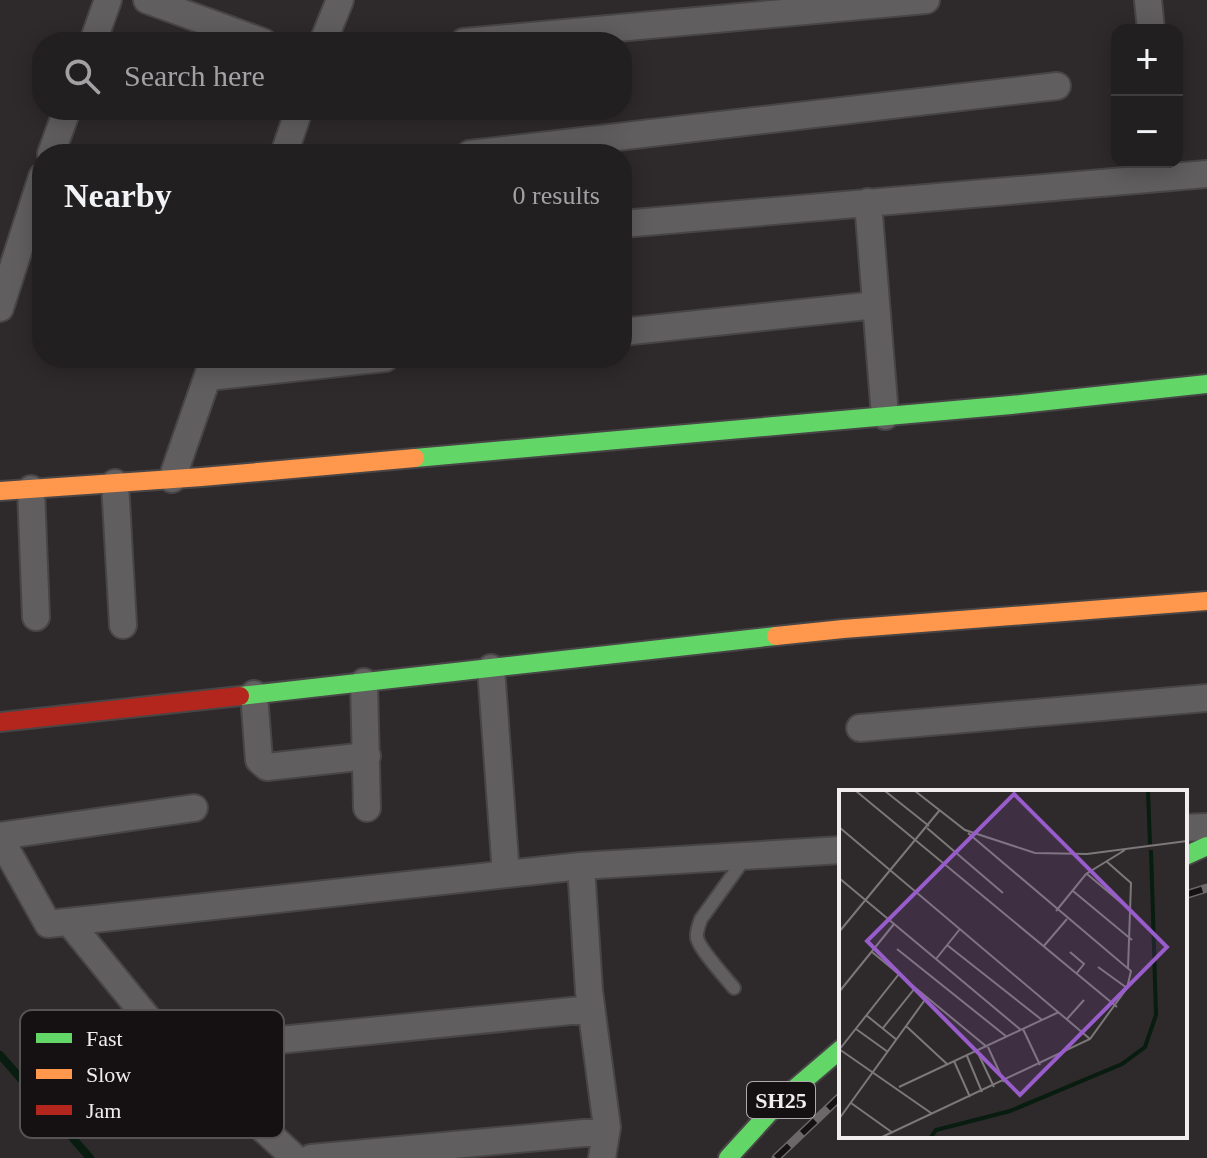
<!DOCTYPE html>
<html lang="en">
<head>
<meta charset="utf-8">
<style>
	:root { --surface:#221f20; --page:#2a2729; --text:#f1f3f6; --muted:#a2a2a5; --line:#3f3d3e }
	body { margin:0; font-family:"Times New Roman",serif; background:var(--page); color:var(--text) }
	.controls { position:absolute; right:24px; top:24px; display:grid; overflow:hidden; border-radius:16px; box-shadow:0 4px 20px #0003 }
	.controls button { width:72px; height:72px; display:grid; place-items:center; padding:0; border:0; border-bottom:2px solid var(--line); background:var(--surface); color:var(--text); font:40px sans-serif }
	.list { margin:0; padding:0; list-style:none }
	h2 { display:flex; justify-content:space-between; align-items:center; height:104px; margin:0; padding:0 32px; font-size:34px }
	h2 small { font-size:26px; font-weight:400; color:var(--muted) }
	.icon { flex:none; width:44px; height:44px; fill:none; stroke:currentColor; stroke-width:2; stroke-linecap:round; stroke-linejoin:round }
	.map { position:relative; flex:none; width:1207px; height:1158px; overflow:hidden }
	.search { position:absolute; background:var(--surface); box-shadow:0 4px 20px #0003; left:32px; top:32px; width:600px; height:88px; display:flex; align-items:center; gap:20px; box-sizing:border-box; padding:0 28px; border-radius:32px; color:var(--muted); font-size:30px }
	.panel { position:absolute; background:var(--surface); box-shadow:0 4px 20px #0003; left:32px; top:144px; width:600px; height:224px; border-radius:32px }
	.map>svg:first-child { display:block }
</style>
</head>
<body>
<div class="map">
<svg width="1207" height="1158" viewBox="0 0 1207 1158">
	<rect width="100%" height="100%" fill="#2e292b"/>
	<g fill="none" stroke-linecap="round" stroke-linejoin="round">
		<path stroke="#081c0f" stroke-width="8" d="M0,1055l90,103"/>
		<g stroke="#484546" stroke-width="16">
			<path id="lane" d="M734,988c-9,-11 -34,-38 -37,-50 -1,-7 2,-13 4,-19l44,-61"/>
		</g>
		<g stroke="#484546" stroke-width="30">
			<path id="street" d="M147,0l116,42
				M1148,0l3,30
				M93,42l15,-42
				M323,42l17,-42
				M464,42l462,-42
				M51,154l16,-44
				M284,154l15,-44
				M470,154l587,-68
				M868,202l17,214
				M622,224l585,-50
				M0,308l42,-131
				M622,332l254,-27
				M208,377l177,-19
				M172,479l42,-121
				M115,483l8,142
				M31,489l5,128
				M491,668l15,206
				M364,682l3,126
				M254,694l5,66 8,7 100,-11
				M860,728l347,-30
				M1185,828l22,-1
				M0,836l194,-28
				M0,838l48,86 533,-58 260,-16
				M581,866l8,125 18,136 -5,31
				M69,922l103,126 34,28 89,82
				M172,1048l47,-2 372,-37
				M311,1158l295,-27"/>
		</g>
		<g stroke="#484546" stroke-width="22">
			<path id="fast" d="M415,458l596,-53 196,-21
				M240,696l536,-60
				M1185,856l22,-10
				M728,1158l52,-57 61,-52"/>
		</g>
		<g stroke="#484546" stroke-width="22">
			<path id="slow" d="M0,491l202,-14 213,-19
				M776,636l67,-7 364,-28"/>
		</g>
		<g stroke="#484546" stroke-width="22">
			<path id="jam" d="M0,722l240,-26"/>
		</g>
		<use href="#lane" stroke="#605e5f" stroke-width="12"/>
		<use href="#street" stroke="#605e5f" stroke-width="26"/>
		<use href="#fast" stroke="#63d668" stroke-width="18"/>
		<use href="#slow" stroke="#ff974d" stroke-width="18"/>
		<use href="#jam" stroke="#b3261e" stroke-width="18"/>
		<g stroke="#6a6869" stroke-width="9">
			<path id="rail" d="M1185,895l22,-7
				M776,1158l65,-62"/>
		</g>
		<use href="#rail" stroke="#151113" stroke-width="6" stroke-dasharray="18" stroke-linecap="butt"/>
	</g>
	<g text-anchor="middle" dominant-baseline="central" stroke-width="8" stroke-linejoin="round" paint-order="stroke">
		<rect fill="#151113" stroke="#afaaac" stroke-width="2" x="747" y="1082" width="68" height="36" rx="6"/>
		<g font-size="22" font-weight="bold" fill="#f1ecee">
			<text x="781" y="1100">SH25</text>
		</g>
	</g>
	<g transform="translate(839 790)">
		<rect width="348" height="348" fill="#2e292b"/>
		<path fill="none" stroke="#081c0f" stroke-width="4" d="M309,1l2,53M92,347l5,-7 74,-19 112,-47 23,-17 11,-32 -5,-165"/>
		<path fill="none" stroke="#7c7779" stroke-width="2" d="M17,1l261,216M46,1l44,35M76,1l50,39 70,23 52,1 100,-13M0,37l251,212M88,38l76,65M267,71l25,22 -3,86M248,84l43,36M0,88l182,152M234,101l59,49M217,121l30,-37 39,-24M0,142l100,-121M108,155l95,75M204,157l24,-28M58,159l110,88M33,162l115,95M231,162l14,12 -8,10M97,169l24,-30M259,177l29,21M0,202l55,-68M27,225l31,25M228,229l17,-19M67,236l41,38M44,238l32,-40M17,239l32,23M184,239l17,36M149,257l16,35M0,259l92,64M0,260l60,-76M138,261l17,36M128,266l15,36M115,271l16,36M60,297l160,-75M12,313l42,30M0,329l88,-122M43,347l208,-98 37,-51 4,-17 -163,-138"/>
		<path fill="#985ccb" fill-opacity="0.15" stroke="#985ccb" stroke-width="4" d="M175,4l153,153 -147,148 -153,-154z"/>
		<rect width="348" height="348" fill="none" stroke="#f1ecee" stroke-width="4"/>
	</g>
	<rect x="20" y="1010" width="264" height="128" rx="12" fill="#151113" stroke="#575355" stroke-width="2"/>
	<rect x="36" y="1033" width="36" height="10" fill="#63d668"/>
	<rect x="36" y="1069" width="36" height="10" fill="#ff974d"/>
	<rect x="36" y="1105" width="36" height="10" fill="#b3261e"/>
	<g font-size="22" fill="#f1ecee">
		<text x="86" y="1046">Fast</text>
		<text x="86" y="1082">Slow</text>
		<text x="86" y="1118">Jam</text>
	</g>
</svg>
<div class="controls">
<button>+</button>
<button>−</button>
</div>
<div class="search"><svg class="icon" aria-label="search" viewBox="0 0 24 24"><circle cx="10" cy="10" r="6"/><path d="M15 15l6 6"/></svg>Search here</div>
<section class="panel">
<h2>Nearby<small>0 results</small></h2>
<ul class="list">
</ul>
</section>
</div>
</body>
</html>
